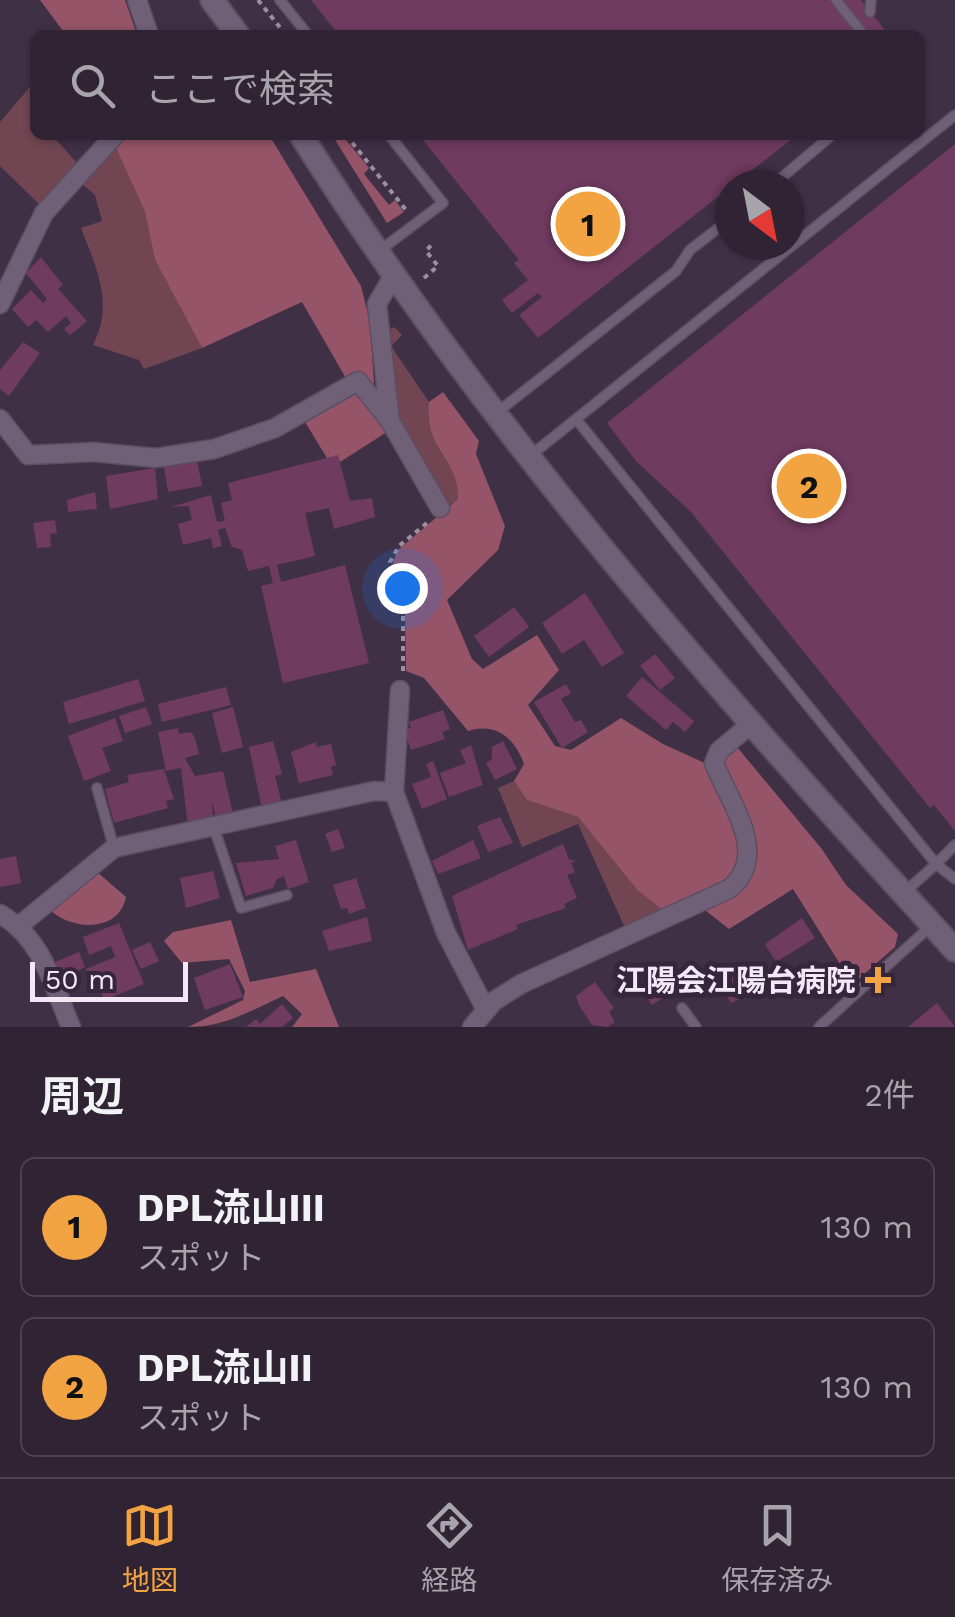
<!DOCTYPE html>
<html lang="ja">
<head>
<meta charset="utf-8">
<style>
	:root { --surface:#302434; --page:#382c3c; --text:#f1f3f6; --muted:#a8a4ac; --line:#4b414f; --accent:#f3a442 }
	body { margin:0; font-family:"Work Sans","Noto Sans JP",sans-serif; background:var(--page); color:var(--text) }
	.compass { position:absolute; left:715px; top:170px; width:90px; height:90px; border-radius:50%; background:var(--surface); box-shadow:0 2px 8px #0004; rotate:148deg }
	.scale { position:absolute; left:30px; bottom:25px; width:158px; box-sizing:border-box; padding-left:10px; border:5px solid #f2e8f6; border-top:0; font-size:28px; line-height:35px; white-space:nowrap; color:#f2e8f6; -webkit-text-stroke:8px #35263b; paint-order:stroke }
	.you { position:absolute; left:402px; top:588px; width:35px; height:35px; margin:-25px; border:8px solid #fff; border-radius:50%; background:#1a73e8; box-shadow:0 0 0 15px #1a73e833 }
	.badge { display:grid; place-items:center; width:65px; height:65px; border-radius:50%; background:var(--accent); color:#111; font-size:32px; font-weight:700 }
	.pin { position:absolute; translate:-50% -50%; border:5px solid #fff; box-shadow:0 2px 10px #0006 }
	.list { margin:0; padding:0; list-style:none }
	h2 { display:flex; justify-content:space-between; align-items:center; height:130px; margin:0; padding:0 40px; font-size:42px }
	h2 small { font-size:32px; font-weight:400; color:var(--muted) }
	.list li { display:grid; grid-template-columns:65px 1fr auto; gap:30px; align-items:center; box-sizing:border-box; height:140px; margin:0 20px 20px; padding:0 20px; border:2px solid var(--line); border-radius:15px }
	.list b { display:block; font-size:38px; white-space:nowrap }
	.list p { margin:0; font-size:32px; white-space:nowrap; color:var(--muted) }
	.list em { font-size:32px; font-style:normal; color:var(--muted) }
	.icon { flex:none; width:55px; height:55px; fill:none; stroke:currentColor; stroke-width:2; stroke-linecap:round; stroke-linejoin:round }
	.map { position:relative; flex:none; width:955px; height:1027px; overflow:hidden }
	.search { position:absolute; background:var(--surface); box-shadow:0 2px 8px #0004; left:30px; right:30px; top:30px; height:110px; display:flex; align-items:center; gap:25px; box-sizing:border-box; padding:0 35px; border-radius:15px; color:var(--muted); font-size:38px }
	.sheet { height:450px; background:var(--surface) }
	nav { display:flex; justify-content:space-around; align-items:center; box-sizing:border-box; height:140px; border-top:2px solid var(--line); background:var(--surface); font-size:28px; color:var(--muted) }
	nav a { display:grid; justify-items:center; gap:5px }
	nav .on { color:var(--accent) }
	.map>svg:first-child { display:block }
</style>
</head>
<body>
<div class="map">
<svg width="955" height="1027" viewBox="0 0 955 1027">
	<rect width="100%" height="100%" fill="#403046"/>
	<path fill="#714652" d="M35,81l-5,29 5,7v18h17l25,28 -38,41 -39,-38v-44z
		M116,148l29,64 10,48 47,88 -58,21 -5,-9 -46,-15c21,-41 4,-76 -12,-117l21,-7 -7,-26 -12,-10z
		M394,327l8,8 -11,11 38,56c-6,49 30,55 29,97l-11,8 -49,-90 -12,-85z
		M514,781l13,19 51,17 60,74 26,20 -39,17 -47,-104 -56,23 -24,-59z"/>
	<path fill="#955468" d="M40,0h85l12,35h-71z
		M128,135h141l92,151 9,36 5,78 -28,-20 -45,-78 -100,46 -47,-88 -10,-48 -29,-64z
		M332,135h10l27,33 -5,6 25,31 6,-5 9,12 -17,11z
		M359,392l28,40 -47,30 -2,-6 -11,2 -22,-36z
		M443,392l36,49 -3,13 29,72 -7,24 -51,50 25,59 11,10 54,-34 22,35 -31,35 27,41 16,4 50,-32 42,26 46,21 31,75 4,21 -24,25 -56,25 -26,-20 -60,-74 -51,-17 -13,-19 10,-17c-9,-26 -28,-42 -56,-33l-44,-53 -18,-7 -1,-64 -12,-45 5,-12 60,-51c1,-42 -35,-49 -29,-97z
		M737,747l84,101 25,37 52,49 -3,13 -57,50 -16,-21 18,-12 -47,-75 -64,40 -28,-22c12,-6 31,-12 42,-21 29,-25 -10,-96 -21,-126z
		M96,871l30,26c-7,36 -55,34 -77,12z
		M231,920l19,62 66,-13 23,58h-47l10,-13 -19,-18c-33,15 -58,31 -95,31l55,-27 2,-9 -16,-32 -47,4 -18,-22 9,-9z"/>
	<path fill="#703b61" d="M311,0h550l28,35h-550z
		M419,135h378l-259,203 -19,-23 23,-18 -4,-4 -26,20 -10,-13 26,-20 -14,-17 5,-3z
		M955,144v687l-21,-26 -4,3 -239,-296 -55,-51 -29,-38z
		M41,257l22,28 -5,4 29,32 -17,14 -6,-6 7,-6 -5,-7 -18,16 -12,-12 -8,7 -16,-18 19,-19 12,13 4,-4 -21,-26z
		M23,342l17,11 -31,43 -9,-7v-19z
		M338,455l12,46 22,-3 3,19 -41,12 -5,-21 -24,5 10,43 -38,9 4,17 64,-17 24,98 -86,20 -22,-97 12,-3 -4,-17 -21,5 -6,-21 -10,-3 -7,-19 -7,2 4,16 -9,2 -2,-10 -28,7 -5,-21 14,-4 -3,-14 -18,1 40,-12 6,27 8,-1 -4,-18 11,-3 -4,-17z
		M197,460l5,26 -34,6 -4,-25z
		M155,468l3,31 -48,10 -4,-33z
		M95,492l2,17 -29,3 -1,-12z
		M55,520l2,13 -7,1 1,13 -14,1 -4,-25z
		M585,593l39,60 -22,14 -18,-27 -22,14 -20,-31z
		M514,607l15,20 -40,30 -15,-21z
		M655,654l20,24 -15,12 -20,-24z
		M642,677l52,44 -9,11 -12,-10 -7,8 -40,-34z
		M138,679l7,22 -76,23 -6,-22z
		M566,684l5,9 -10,6 14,23 6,-2 7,12 -26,16 -28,-46z
		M226,687l5,18 -69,17 -4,-18z
		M146,707l6,17 -27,9 -6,-17z
		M233,707l10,40 -21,6 -10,-40z
		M443,710l7,19 -8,3 3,7 -34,11 -7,-20 7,-2 -2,-6z
		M115,718l8,23 -21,7 9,23 -27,10 -16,-45z
		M178,728l1,6 12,-2 4,6 4,16 -14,4 10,18 28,-5 11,47 -17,4 -5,-21 1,22 -25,3 -7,-58 -15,3 -8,-39z
		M273,741l9,33 -7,2 7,28 -20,5 -13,-62z
		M503,741l14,28 -22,11 -9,-17 6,-4v-12z
		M316,742l1,5 14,-3 5,21 -5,2 2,8 -34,8 -8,-31z
		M471,745l12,40 -34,12 -9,-24 26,-10 -6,-13z
		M433,761l14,38 -25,10 -10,-25 19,-7 -5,-13z
		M164,769l10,30 -8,2 2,7 -54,15 -9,-34 24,-7 -2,-7z
		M500,817l13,26 -25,9 -11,-26z
		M338,829l7,19 -13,4 -7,-18z
		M296,840l13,42 -21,7 -4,-13 -7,3 -4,9 -27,8 -10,-33 43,-4 -4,-13z
		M473,840l8,18 -43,16 -6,-13z
		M563,844l6,15 7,2 -5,2 4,9 -8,3 10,23 -13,6 2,4 -50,17 2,4 -50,21 -16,-54z
		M16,856l5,27 -21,4v-28z
		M213,871l7,27 -34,10 -6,-30z
		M356,878l10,30 -17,6 -2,-6 -6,1 -8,-24z
		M367,917l5,24 -43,10 -7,-20z
		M802,918l13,20 -39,24 -11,-18z
		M119,923l25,61 -40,16 -8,-21 -6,2 -4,-12 29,-12 -4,-11 -22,9 -6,-18z
		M150,942l9,19 -18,8 -9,-19z
		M79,952l6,15 -23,13 -7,-18z
		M751,962l12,26 -32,15 -7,-12v-18z
		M672,963l13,20 -33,22 -13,-20z
		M230,964l13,33 -38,13 -11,-32z
		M595,982l19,26 -5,4 6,10 -7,5 -16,-2 -13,-20 -3,-9z
		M937,1003l18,24h-47z
		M282,1004l11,14 -11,9h-36l10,-8 4,5z"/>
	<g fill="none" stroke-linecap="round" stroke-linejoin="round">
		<g stroke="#5b4e61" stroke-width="12">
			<path id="service" d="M280,0l28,35
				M836,0l28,35
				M870,12l1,-12
				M773,185l59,-50
				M379,251l64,-48 -54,-68
				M499,411l177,-140 14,-21 40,-31
				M576,419l360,445 19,-19
				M530,456l425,-341
				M97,788l17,60
				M214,828l27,80 46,-13
				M904,893l32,-29 19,15
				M682,1008l14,19
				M819,1027l113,-102"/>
		</g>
		<g stroke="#5b4e61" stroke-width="21">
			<path id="minor" d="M137,0l12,35
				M0,304l44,-91 71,-78
				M0,419l28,36 66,-3 62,6 58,-9 61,-21 83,-47 32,40 -13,-117 15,-26
				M390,421l50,87
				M400,690l-6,102 52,141 40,77
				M0,914c42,24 53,71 71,113
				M20,925l94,-77 260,-57 20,1
				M472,1027l22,-26 27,-17 208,-95c42,-33 1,-86 -15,-126l5,-12 33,-28"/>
		</g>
		<g stroke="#5b4e61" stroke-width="26">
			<path id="tertiary" d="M212,0l26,35
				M301,135c185,295 419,558 654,815"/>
		</g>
		<path stroke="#9c8fa1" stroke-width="4" stroke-dasharray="5 5" stroke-linecap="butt" d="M258,0l28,35
			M346,135l60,75
			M424,278l14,-12 -12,-15 7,-8
			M403,671v-57l-13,-52 9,-16 28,-23"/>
		<use href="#service" stroke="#706077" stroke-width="9"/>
		<use href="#minor" stroke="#706077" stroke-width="18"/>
		<use href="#tertiary" stroke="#706077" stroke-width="22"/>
	</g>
	<path fill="#f3a442" stroke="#35263b" stroke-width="4" d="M873 965h10v10h10v10h-10v10h-10v-10h-10v-10h10z"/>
	<g text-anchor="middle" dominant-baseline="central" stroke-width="10" stroke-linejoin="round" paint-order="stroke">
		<g font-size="30" font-weight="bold" fill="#f2e8f6" stroke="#35263b" text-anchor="end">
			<text x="856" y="980">江陽会江陽台病院</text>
		</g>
	</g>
</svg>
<svg class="compass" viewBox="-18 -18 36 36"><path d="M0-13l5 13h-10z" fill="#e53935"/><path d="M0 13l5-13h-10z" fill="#a8a4ac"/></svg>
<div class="scale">50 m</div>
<div class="you"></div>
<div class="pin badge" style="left:588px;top:224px">1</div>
<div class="pin badge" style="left:809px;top:486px">2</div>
<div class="search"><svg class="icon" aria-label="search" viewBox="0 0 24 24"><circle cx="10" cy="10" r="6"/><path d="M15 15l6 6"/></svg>ここで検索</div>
</div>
<section class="sheet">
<h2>周辺<small>2件</small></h2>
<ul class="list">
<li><span class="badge">1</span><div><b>DPL流山III</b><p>スポット</p></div><em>130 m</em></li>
<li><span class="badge">2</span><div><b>DPL流山II</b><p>スポット</p></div><em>130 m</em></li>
</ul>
</section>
<nav>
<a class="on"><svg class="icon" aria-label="map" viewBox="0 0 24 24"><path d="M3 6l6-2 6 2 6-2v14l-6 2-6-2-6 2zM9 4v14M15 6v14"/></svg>地図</a>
<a><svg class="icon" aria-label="directions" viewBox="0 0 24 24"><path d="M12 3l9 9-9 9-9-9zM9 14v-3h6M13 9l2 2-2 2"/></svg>経路</a>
<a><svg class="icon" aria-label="saved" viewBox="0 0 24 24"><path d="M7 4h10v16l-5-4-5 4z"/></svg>保存済み</a>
</nav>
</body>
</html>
